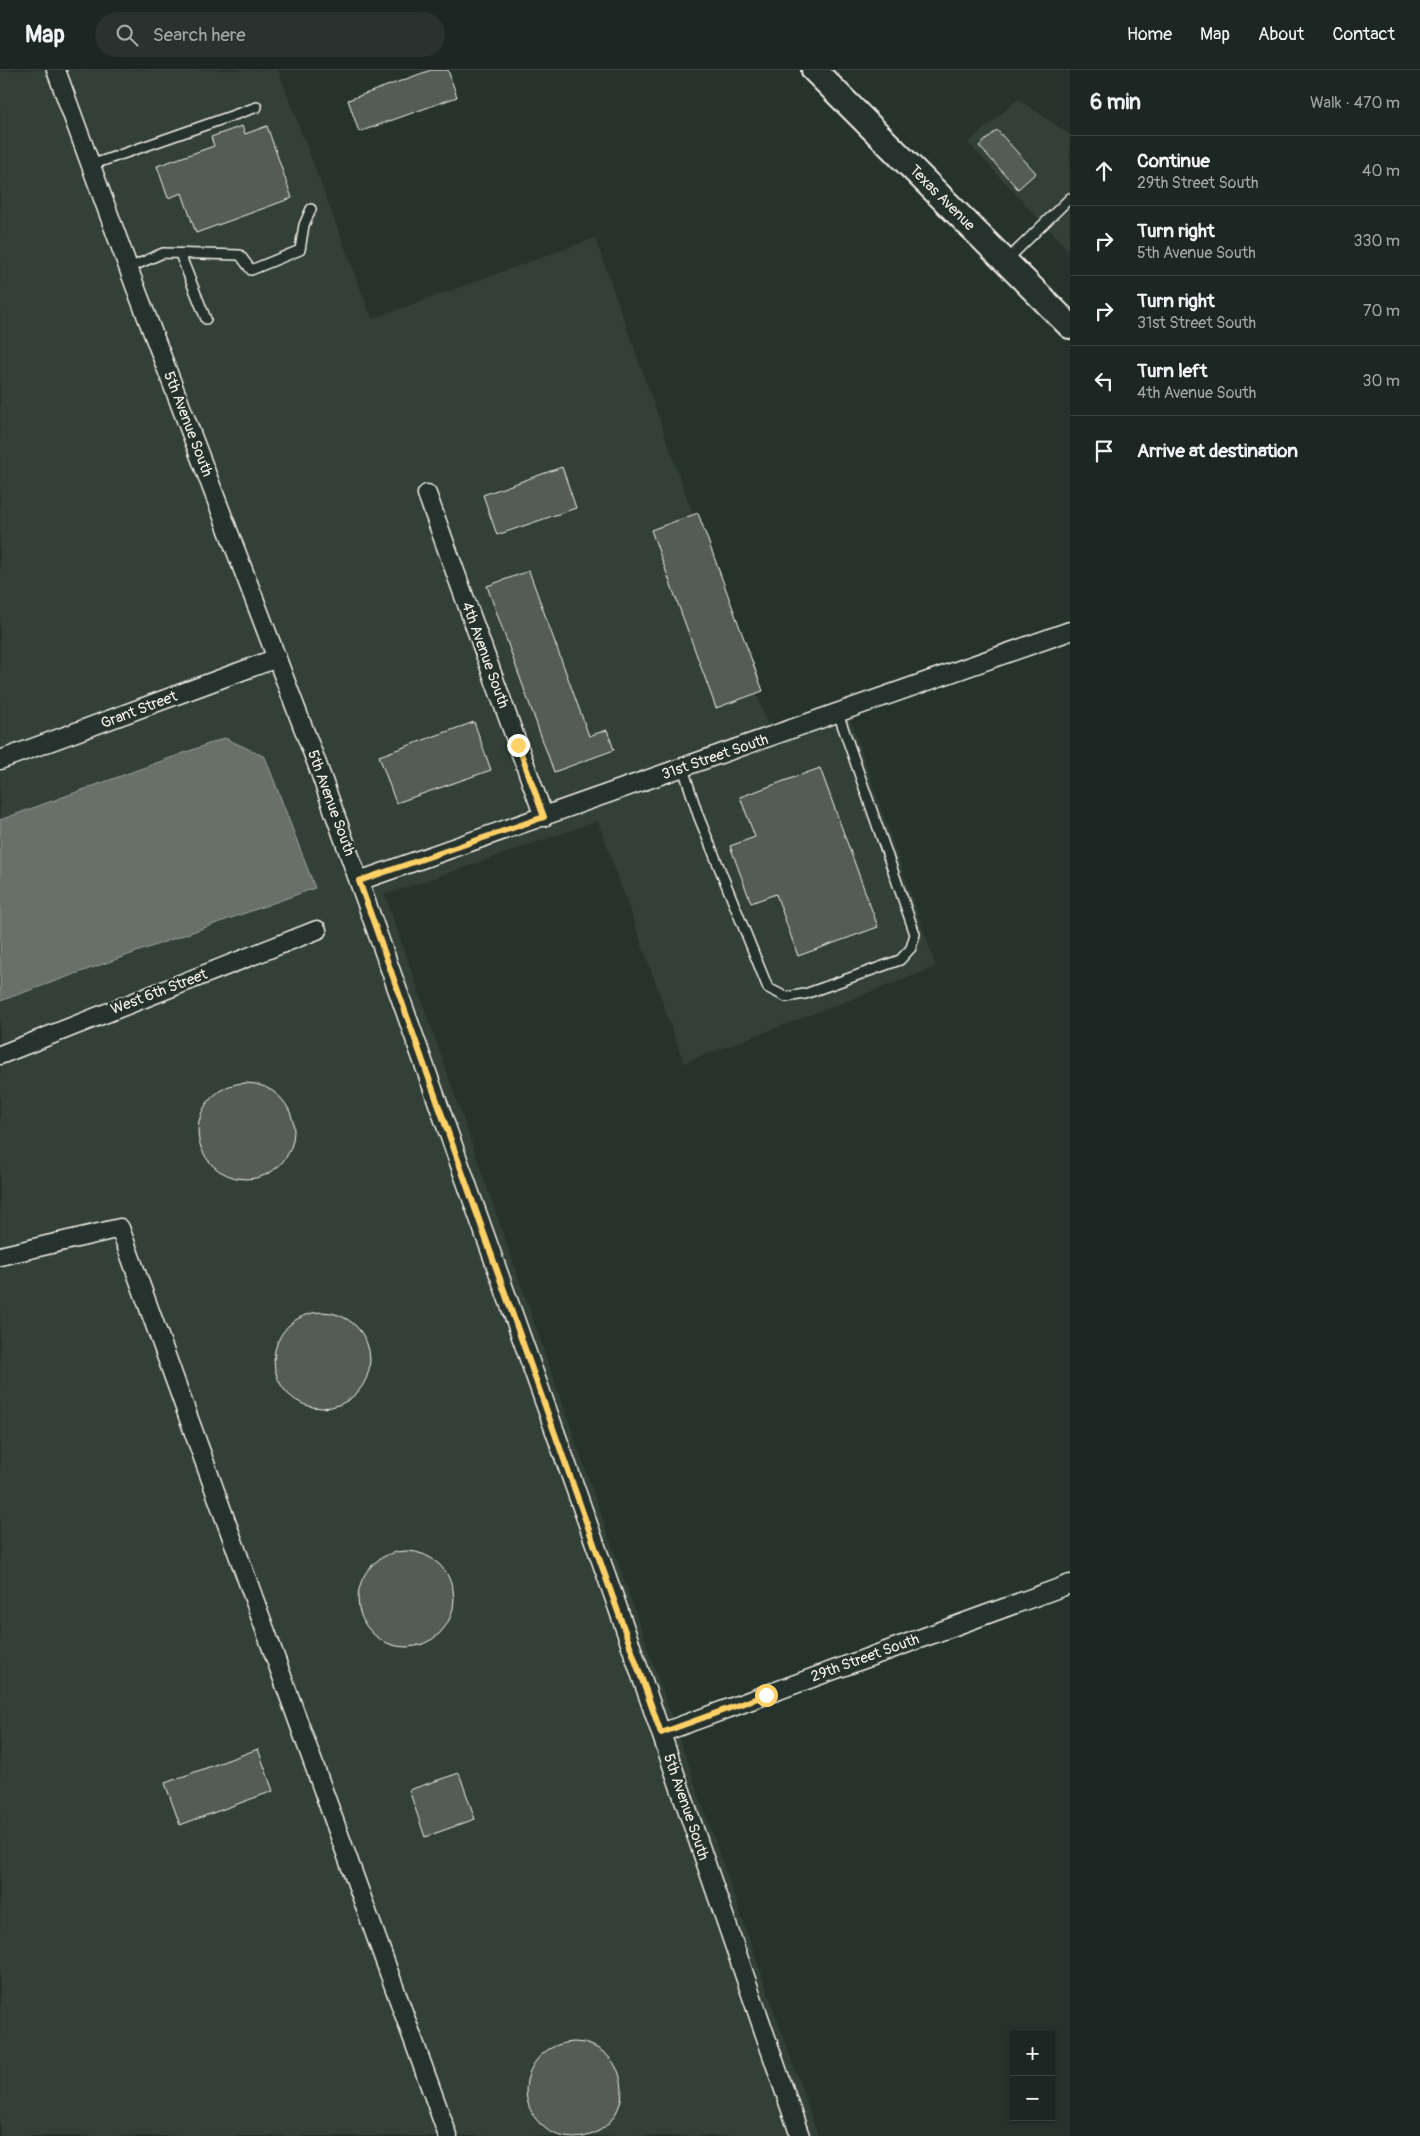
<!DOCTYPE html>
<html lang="en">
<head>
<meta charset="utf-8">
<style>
	:root { --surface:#1c2622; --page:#29322f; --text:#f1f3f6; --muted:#a0a5a5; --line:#3a4340 }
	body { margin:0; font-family:Pangolin,sans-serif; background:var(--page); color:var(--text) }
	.controls { position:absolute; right:15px; bottom:15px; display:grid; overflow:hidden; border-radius:0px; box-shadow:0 1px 4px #0004 }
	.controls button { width:45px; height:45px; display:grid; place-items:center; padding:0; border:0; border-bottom:1px solid var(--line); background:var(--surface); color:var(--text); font:25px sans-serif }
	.stop { position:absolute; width:15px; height:15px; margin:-11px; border:4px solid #ffd166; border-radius:50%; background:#fff }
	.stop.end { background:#ffd166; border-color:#fff; box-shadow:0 1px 5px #0008 }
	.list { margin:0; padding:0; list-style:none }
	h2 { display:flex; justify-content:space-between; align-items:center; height:65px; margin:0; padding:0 20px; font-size:21px }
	h2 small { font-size:16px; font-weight:400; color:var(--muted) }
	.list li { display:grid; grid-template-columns:32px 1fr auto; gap:15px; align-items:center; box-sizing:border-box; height:70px; padding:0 20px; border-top:1px solid var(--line) }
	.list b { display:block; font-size:19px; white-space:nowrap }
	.list p { margin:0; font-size:16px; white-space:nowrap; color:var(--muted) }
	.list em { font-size:16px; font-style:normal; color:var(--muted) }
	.icon { flex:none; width:28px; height:28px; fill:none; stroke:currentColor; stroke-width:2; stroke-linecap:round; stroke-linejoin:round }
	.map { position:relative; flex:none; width:1070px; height:2066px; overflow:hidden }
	header { display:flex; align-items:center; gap:30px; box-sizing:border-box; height:70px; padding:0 25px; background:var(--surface); border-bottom:1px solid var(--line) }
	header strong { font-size:24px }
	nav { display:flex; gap:28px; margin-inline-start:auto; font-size:18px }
	.search { width:350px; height:45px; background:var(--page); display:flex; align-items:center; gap:12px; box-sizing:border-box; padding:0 18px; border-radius:28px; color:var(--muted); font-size:19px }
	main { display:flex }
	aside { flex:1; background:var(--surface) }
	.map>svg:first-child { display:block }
</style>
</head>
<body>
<header>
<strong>Map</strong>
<div class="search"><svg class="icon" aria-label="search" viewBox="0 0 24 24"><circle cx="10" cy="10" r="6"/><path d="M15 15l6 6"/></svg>Search here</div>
<nav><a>Home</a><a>Map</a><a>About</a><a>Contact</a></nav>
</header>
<main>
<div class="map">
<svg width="1070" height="2066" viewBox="0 0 1070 2066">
	<rect width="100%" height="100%" fill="#26332d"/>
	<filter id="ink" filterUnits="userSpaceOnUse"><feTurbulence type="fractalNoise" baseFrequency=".02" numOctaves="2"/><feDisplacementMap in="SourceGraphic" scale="10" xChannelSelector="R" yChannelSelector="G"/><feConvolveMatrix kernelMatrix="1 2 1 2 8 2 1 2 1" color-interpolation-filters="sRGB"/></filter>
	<g filter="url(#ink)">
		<path fill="#333f39" d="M0,0h278l94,249 223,-81 173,488 75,-27 93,268 -252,96 -86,-242 -213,74 433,1241h-818z
			M1018,29l52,36v117l-102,-109z"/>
		<path fill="#676f68" stroke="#9fa39b" d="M225,668l40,19 50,131 -315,113v-181z"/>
		<path fill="#525c55" stroke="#f4f1e8" d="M431,0h17l9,27 -98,35 -11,-32z
			M242,56l3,8 22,-8 25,72 -96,35 -14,-40 -14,5 -11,-32 57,-20 -3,-9z
			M997,60l39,43 -18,16 -39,-43z
			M562,397l14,41 -79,27 -14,-40z
			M698,443l65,178 -47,17 -65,-178z
			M529,501l60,165 18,-6 7,20 -60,22 -67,-186z
			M474,652l17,48 -95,33 -17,-47z
			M820,698l58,159 -80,29 -22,-62 -25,9 -21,-57 25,-9 -15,-40z
			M198 1061a48 48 0 1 1 96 0a48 48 0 1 1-96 0Z
			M274 1290a48 48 0 1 1 96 0a48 48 0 1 1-96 0Z
			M358 1529a48 48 0 1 1 96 0a48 48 0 1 1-96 0Z
			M258,1679l15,42 -93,34 -15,-42z
			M459,1703l16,46 -50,18 -16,-47z
			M526 2020a48 48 0 1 1 96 0a48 48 0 1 1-96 0Z"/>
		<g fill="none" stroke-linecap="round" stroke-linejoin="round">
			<g stroke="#f4f1e8" stroke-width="12">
				<path id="service" d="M91,95l166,-58
					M180,184l26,65
					M1006,191l64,-63
					M129,198l34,-15 77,2 11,15 49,-20 4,-25 7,-16
					M683,698l15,47 70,173 18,9 19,-3 95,-34 11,-12 4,-14 -77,-221"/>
			</g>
			<g stroke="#f4f1e8" stroke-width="21">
				<path id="minor" d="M56,0l79,216 182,478 297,833 186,539
					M427,424l117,323
					M0,690l277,-102
					M359,811l711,-250
					M0,985l317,-125
					M0,1186l120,-28 328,908
					M661,1663l409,-149"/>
			</g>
			<g stroke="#f4f1e8" stroke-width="28">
				<path id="secondary" d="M814,0l256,256"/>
			</g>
			<use href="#service" stroke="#26332d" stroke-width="9"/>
			<use href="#minor" stroke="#26332d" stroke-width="18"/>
			<use href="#secondary" stroke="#26332d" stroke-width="24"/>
		</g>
	</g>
	<g fill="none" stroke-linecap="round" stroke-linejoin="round" filter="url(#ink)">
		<path stroke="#ffd166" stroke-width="6" d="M518,675l26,72 -185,64 302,852 105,-38"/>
	</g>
	<g text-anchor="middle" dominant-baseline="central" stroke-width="4.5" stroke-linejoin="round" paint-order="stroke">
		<g font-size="15" fill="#f4f1e8" stroke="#26332d">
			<text transform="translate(942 128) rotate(45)">Texas Avenue</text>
			<text transform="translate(188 354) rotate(69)">5th Avenue South</text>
			<text transform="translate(485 585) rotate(70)">4th Avenue South</text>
			<text transform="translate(139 640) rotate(-21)">Grant Street</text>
			<text transform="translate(715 687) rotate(-19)">31st Street South</text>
			<text transform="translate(331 733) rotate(70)">5th Avenue South</text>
			<text transform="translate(159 922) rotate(-21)">West 6th Street</text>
			<text transform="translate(865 1588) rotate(-20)">29th Street South</text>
			<text transform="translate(686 1737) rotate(71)">5th Avenue South</text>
		</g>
	</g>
</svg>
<div class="controls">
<button>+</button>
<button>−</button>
</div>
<div class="stop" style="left:766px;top:1625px"></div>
<div class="stop end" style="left:518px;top:675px"></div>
</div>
<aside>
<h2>6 min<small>Walk · 470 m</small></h2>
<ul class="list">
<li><svg class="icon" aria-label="ahead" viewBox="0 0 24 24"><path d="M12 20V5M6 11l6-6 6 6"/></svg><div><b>Continue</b><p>29th Street South</p></div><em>40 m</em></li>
<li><svg class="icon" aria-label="right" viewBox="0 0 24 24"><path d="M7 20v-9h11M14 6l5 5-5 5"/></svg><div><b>Turn right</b><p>5th Avenue South</p></div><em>330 m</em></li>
<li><svg class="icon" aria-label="right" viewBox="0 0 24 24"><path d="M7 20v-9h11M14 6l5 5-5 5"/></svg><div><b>Turn right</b><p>31st Street South</p></div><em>70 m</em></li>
<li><svg class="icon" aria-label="left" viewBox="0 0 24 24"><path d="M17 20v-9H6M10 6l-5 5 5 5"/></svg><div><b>Turn left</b><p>4th Avenue South</p></div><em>30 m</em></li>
<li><svg class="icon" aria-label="arrive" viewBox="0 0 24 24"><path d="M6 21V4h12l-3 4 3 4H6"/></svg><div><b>Arrive at destination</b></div></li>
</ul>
</aside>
</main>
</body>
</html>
